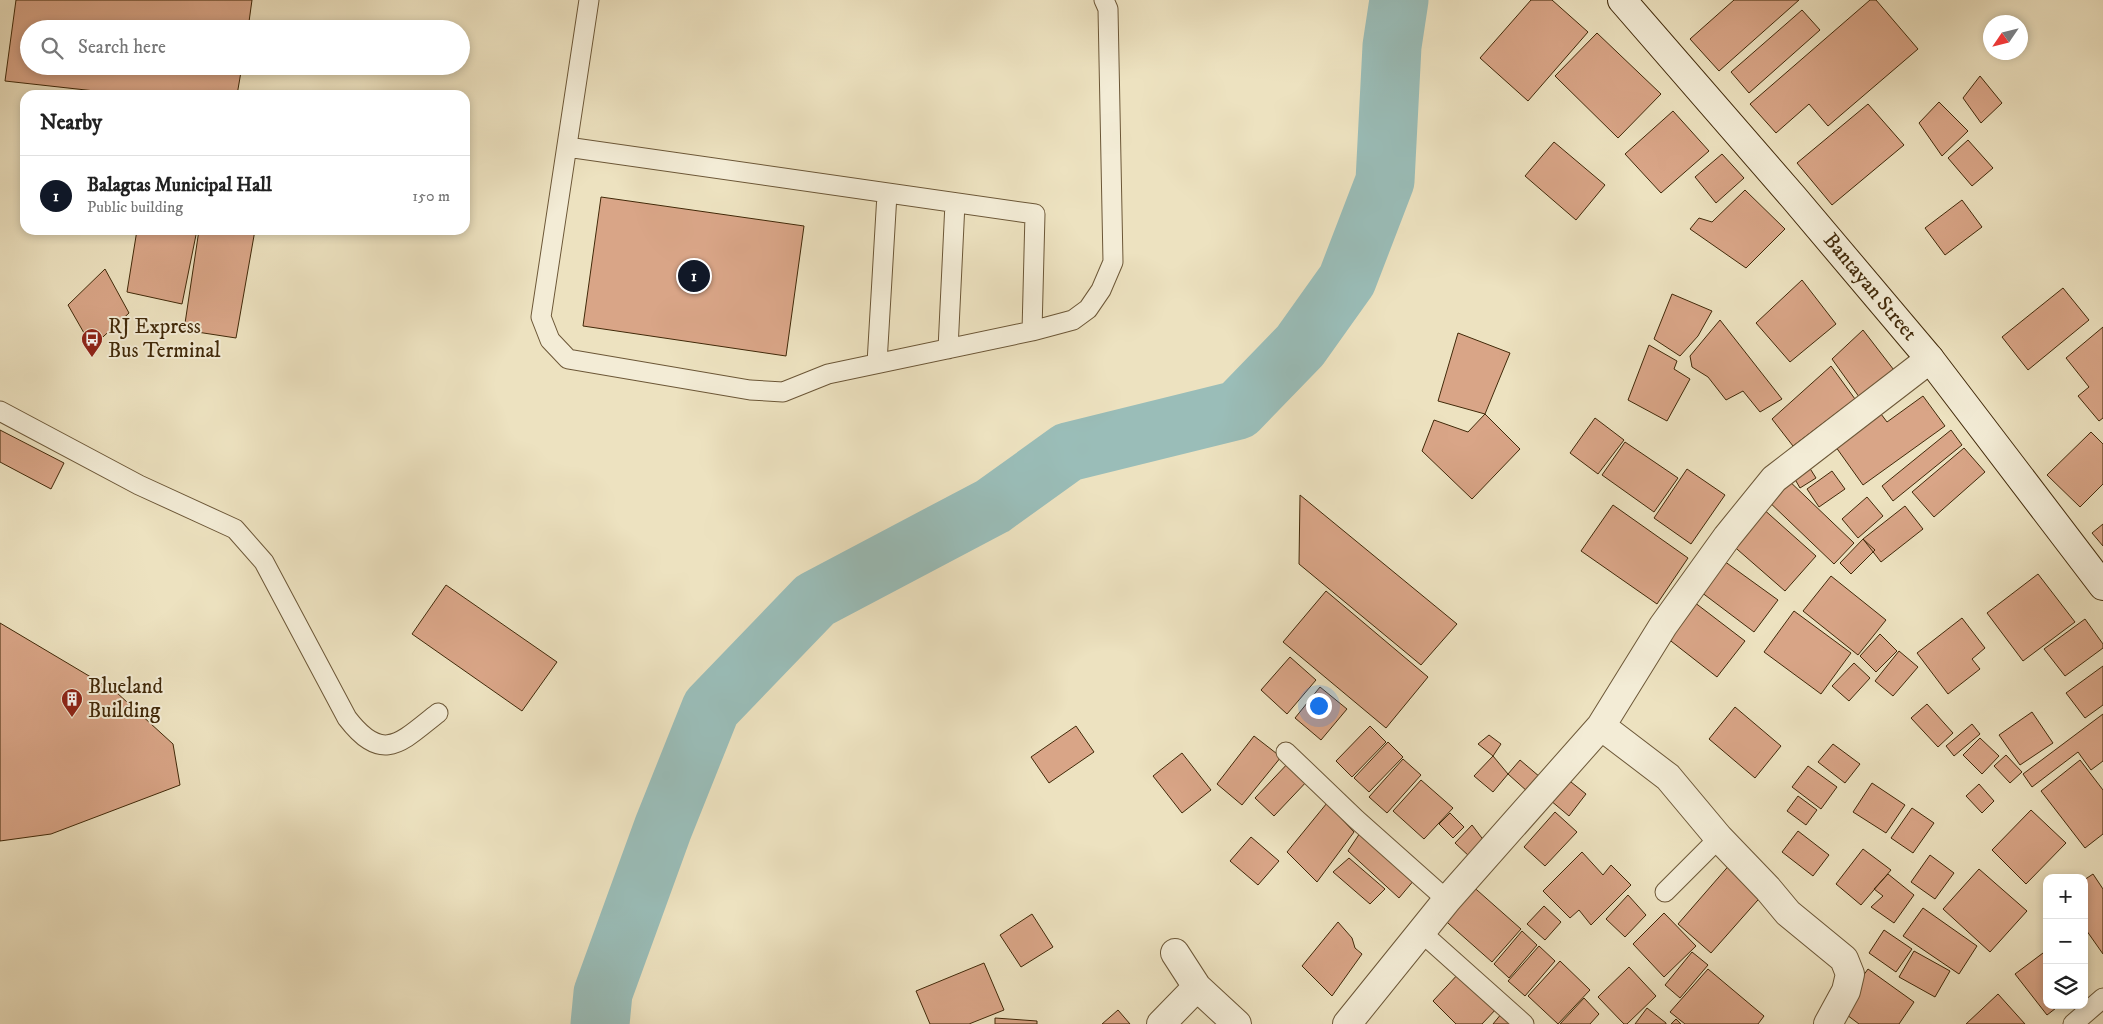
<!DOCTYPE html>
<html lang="en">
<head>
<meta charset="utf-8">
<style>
	:root { --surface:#fff; --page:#f6f6f6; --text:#222; --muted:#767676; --line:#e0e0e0; --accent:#111827 }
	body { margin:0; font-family:"IM FELL DW Pica",serif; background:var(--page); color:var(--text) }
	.controls { position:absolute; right:15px; bottom:15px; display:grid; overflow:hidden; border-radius:10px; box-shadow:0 2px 8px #0003 }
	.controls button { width:45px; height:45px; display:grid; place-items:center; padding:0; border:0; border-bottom:1px solid var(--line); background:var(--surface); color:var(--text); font:25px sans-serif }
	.compass { position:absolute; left:1983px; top:15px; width:45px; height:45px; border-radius:50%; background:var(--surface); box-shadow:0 2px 8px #0003; rotate:235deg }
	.you { position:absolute; left:1318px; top:705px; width:18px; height:18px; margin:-12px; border:4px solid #fff; border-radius:50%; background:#1a73e8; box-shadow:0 0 0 8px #1a73e833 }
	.badge { display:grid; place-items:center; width:32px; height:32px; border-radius:50%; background:var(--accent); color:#fff; font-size:16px; font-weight:700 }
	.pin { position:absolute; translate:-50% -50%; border:2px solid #fff; box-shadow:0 1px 5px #0006 }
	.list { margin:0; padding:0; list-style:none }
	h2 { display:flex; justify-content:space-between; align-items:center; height:65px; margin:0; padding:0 20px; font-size:21px }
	h2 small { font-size:16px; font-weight:400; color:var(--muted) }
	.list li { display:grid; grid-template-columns:32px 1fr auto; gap:15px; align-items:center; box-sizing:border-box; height:80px; padding:0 20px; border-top:1px solid var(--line) }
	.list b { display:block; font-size:19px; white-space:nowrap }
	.list p { margin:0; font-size:16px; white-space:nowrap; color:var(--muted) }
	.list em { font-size:16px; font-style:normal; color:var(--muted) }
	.icon { flex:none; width:28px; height:28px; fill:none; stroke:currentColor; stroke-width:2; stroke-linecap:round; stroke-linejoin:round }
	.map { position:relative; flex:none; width:2103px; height:1024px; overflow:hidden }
	.search { position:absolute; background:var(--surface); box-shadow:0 2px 8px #0003; left:20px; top:20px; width:450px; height:55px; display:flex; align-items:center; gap:12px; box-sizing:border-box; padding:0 18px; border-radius:28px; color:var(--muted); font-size:19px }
	.panel { position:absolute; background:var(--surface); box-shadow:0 2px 8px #0003; left:20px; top:90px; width:450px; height:145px; border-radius:15px }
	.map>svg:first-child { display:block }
</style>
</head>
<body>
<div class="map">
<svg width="2103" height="1024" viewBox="0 0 2103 1024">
	<rect width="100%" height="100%" fill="#ede2c0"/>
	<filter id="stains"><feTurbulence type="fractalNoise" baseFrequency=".004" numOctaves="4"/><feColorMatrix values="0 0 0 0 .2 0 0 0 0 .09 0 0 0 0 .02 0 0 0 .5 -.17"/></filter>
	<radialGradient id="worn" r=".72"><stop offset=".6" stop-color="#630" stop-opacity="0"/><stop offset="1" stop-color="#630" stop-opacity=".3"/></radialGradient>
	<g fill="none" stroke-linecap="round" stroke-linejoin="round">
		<path stroke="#9abdb8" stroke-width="59" d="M600,1024l3,-31 60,-165 48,-120 104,-108 178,-94 75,-54 170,-42 62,-64 47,-66 38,-99 7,-135 7,-46"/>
	</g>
	<path fill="#d9a587" stroke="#412909" d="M16,0h236l-4,29h-219v37h213l-5,29h-106l-126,-14z
		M1531,0h21l36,32 -60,69 -48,-43z
		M1734,0h65l-80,71 -29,-32z
		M1870,0h6l42,49 -90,77 -19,-22 -33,29 -26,-29z
		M1802,10l18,20 -71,63 -18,-21z
		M1597,33l64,61 -43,44 -63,-62z
		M1980,76l22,27 -21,20 -18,-25z
		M1939,102l29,29 -26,25 -23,-33z
		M1868,104l36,41 -72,60 -35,-42z
		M1673,111l36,40 -48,42 -36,-39z
		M1968,140l25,28 -21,18 -24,-28z
		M1554,142l51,43 -29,35 -51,-44z
		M1722,154l22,24 -28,25 -21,-26z
		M1745,190l40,39 -39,39 -56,-39 9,-11 13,4z
		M601,197l203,29 -18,130 -203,-30z
		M1962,200l20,27 -37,28 -20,-27z
		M137,230h60l-15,74 -55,-12z
		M199,230h56l-19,108 -52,-8z
		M105,269l24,44 -37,34 -24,-42z
		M1802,280l34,44 -46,38 -34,-39z
		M2063,288l26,32 -61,50 -26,-33z
		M1672,294l40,17 -14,25 -18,20 -26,-17z
		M1720,320l62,79 -22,13 -17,-21 -17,9 -18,-23 -16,-10 -2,-11z
		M2103,327v91l-4,3 -21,-25 11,-9 -23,-29z
		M1863,330l34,44 -35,27 -30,-42z
		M1458,333l52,20 -25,61 -47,-13z
		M1649,345l28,16 -3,8 16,10 -23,42 -39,-21z
		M1831,366l24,33 -62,47 -21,-27z
		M1923,396l22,30 -82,59 -30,-42 45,-33 9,12z
		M1485,414l35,35 -48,50 -50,-48 12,-31 34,12z
		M1595,418l29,22 -26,34 -28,-21z
		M0,430l64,33 -13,26 -51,-27z
		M1951,430l11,15 -69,56 -11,-15z
		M2091,432l12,12v40l-23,23 -33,-32z
		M1625,442l53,36 -24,34 -52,-37z
		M1964,448l21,24 -51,45 -22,-25z
		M1804,459l12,19 -16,10 -11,-19z
		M1687,469l38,26 -34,49 -37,-26z
		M1832,471l13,18 -26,18 -12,-18z
		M1784,476l70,67 -20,21 -70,-67z
		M1300,495l157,129 -36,41 -122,-101z
		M1867,497l16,19 -25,22 -16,-19z
		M1613,505l75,53 -31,46 -76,-53z
		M1905,506l18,23 -42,33 -18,-23z
		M1761,507l55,49 -31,35 -55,-48z
		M2103,524v22l-11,-13z
		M1863,539l12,11 -24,24 -11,-11z
		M1724,561l54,39 -24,32 -53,-40z
		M2038,574l37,48 -52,39 -36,-48z
		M1831,576l55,44 -28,35 -55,-44z
		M446,585l111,77 -35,49 -110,-77z
		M1326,591l102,86 -42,51 -103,-86z
		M1694,602l51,39 -28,36 -50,-39z
		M1794,611l57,42 -30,41 -57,-42z
		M1962,618l23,30 -13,11 8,10 -32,25 -31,-41z
		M2085,619l18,25v4l-38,28 -21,-27z
		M0,623l116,69 57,52 7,41 -129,49 -51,7z
		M1880,634l17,17 -21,21 -16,-16z
		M1899,651l19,16 -25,29 -18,-15z
		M1290,657l26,23 -29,34 -26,-24z
		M1854,663l16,15 -21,23 -17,-15z
		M2103,666v39l-18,13 -19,-25z
		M1320,687l27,22 -26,31 -26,-22z
		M1927,704l26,29 -15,14 -27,-29z
		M1735,707l46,39 -26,32 -46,-39z
		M2032,712l21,31 -33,22 -21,-30z
		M2103,714v47l-12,9 -13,-18 -46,35 -9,-13z
		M1972,724l8,10 -26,22 -8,-10z
		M1076,726l18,26 -45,31 -18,-26z
		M1370,726l16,16 -34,35 -16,-16z
		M1489,735l12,9 -8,12 -15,-12z
		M1254,736l27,21 -39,48 -25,-21z
		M1980,738l19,18 -17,18 -19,-19z
		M1388,742l15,15 -34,35 -15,-14z
		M1833,744l27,20 -15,19 -27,-21z
		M1182,753l29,37 -29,23 -29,-37z
		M2006,755l16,17 -12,11 -16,-17z
		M1493,756l15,18 -15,18 -19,-16z
		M1292,759l18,19 -36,38 -19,-18z
		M1403,759l18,16 -34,38 -18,-16z
		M1520,760l20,17 -12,15 -20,-18z
		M2080,760l23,30v44l-18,14 -44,-57z
		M1808,766l29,21 -16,22 -29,-22z
		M1561,774l25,20 -17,22 -25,-21z
		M1421,780l32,28 -29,31 -31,-28z
		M1872,783l33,22 -19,28 -33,-21z
		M1979,784l15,17 -12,12 -16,-17z
		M1798,796l19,14 -11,15 -19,-14z
		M1327,803l27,29 -37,50 -30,-30z
		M1912,808l22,15 -21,30 -22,-15z
		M2031,810l35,33 -40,41 -34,-34z
		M1555,812l22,20 -32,34 -21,-19z
		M1450,813l14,14 -11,11 -14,-14z
		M1472,825l13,17 -15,15 -15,-14z
		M1362,830l53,49 -16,19 -51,-47z
		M1798,831l31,24 -16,21 -31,-24z
		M1251,837l28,24 -21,24 -28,-24z
		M1863,849l28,21 -30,35 -25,-21z
		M1582,852l21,23 8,-10 20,20 -40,40 -12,-15 -9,8 -27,-27z
		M1930,855l24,18 -19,26 -24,-17z
		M1349,858l36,31 -15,15 -37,-32z
		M1732,862l33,30 -54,61 -33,-29z
		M1979,869l48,42 -37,41 -47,-43z
		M1888,874l26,21 -20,28 -23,-16 12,-11 -9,-7z
		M2093,874l10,15v65l-19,-27v-47z
		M1469,883l52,46 -29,33 -52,-46z
		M1628,895l18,20 -21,22 -19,-18z
		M1544,906l17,16 -16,18 -18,-16z
		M1923,908l54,38 -18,28 -56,-38z
		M1664,913l32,33 -32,31 -31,-33z
		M1032,914l21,33 -32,20 -21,-32z
		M1338,922l14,16 3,10 7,6 -30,42 -30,-30z
		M1884,930l28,19 -16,23 -27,-19z
		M1522,931l15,14 -28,33 -15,-14z
		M1539,946l16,15 -30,35 -17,-15z
		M2047,950v55h13l-13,10 -32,-41z
		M1914,951l36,20 -15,26 -36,-20z
		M1692,952l16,13 -28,33 -15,-13z
		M1560,961l30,29 -32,34 -30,-28z
		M984,963l20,47 -35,14h-39l-14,-33z
		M1629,967l27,29 -29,28h-3l-26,-27z
		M1708,969l56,47 -6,8h-73l-15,-12z
		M1868,969l46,33 -15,22h-40l-20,-15z
		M1460,972l38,35 -16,17h-26l-23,-23z
		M1998,994l27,30h-59z
		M1584,998l15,16 -9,10h-30z
		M1647,1008l19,15v1h-31z
		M1118,1010l12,14h-28z
		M1502,1013l13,11h-22z
		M995,1018l42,3v3h-42z
		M1676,1019l5,5h-10z"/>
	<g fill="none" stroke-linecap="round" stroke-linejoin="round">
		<g stroke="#6c5737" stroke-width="21">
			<path id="service" d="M589,0l-48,317 9,23 18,19 182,31 33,2 45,-18 204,-43 41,-11 15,-11 13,-19 12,-28 -5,-253 -4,-9
				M567,147l468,67 -3,117
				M948,349l7,-146
				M877,363l10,-169
				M0,411l139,74 96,44 29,33 83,156c36,47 54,24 91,-5
				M1286,752l70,67 91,81
				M1665,892l54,-54
				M1421,932l103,92
				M2073,1024l30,-26"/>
		</g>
		<g stroke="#6c5737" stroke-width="30">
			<path id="minor" d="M1601,726l67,51 51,61 49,51 20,24 56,46 6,15 -4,17 -18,33
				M1175,953l22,34 40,37
				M1161,1024l36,-37
				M1347,1024l100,-124 154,-174 62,-100 64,-89 47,-58 156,-120"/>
		</g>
		<g stroke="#412909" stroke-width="30">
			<path id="secondary" d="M1622,0l172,198 136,161 173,227"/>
		</g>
		<use href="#service" stroke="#f3ecd6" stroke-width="19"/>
		<use href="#minor" stroke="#f3ecd6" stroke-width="28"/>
		<use href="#secondary" stroke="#f3ecd6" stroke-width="28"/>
	</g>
	<defs>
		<g id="bus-pin" transform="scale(1.125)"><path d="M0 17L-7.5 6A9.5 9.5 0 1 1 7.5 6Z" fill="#8f2418" stroke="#f3ecd6"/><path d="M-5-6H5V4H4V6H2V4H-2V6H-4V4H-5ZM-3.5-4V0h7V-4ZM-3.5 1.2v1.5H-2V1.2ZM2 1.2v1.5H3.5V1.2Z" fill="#fff"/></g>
		<g id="building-pin" transform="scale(1.125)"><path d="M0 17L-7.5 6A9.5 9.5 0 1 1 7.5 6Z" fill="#8f2418" stroke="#f3ecd6"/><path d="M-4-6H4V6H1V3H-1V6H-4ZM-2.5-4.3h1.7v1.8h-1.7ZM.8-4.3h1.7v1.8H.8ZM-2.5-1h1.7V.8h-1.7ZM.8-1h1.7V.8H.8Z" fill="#fff"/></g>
	</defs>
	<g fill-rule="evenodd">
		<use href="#bus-pin" x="92" y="339"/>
		<use href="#building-pin" x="72" y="699"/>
	</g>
	<g text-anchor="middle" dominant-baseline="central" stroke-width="4" stroke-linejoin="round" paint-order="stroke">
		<g font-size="21" fill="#412909" stroke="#f3ecd6">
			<text transform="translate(1870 287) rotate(50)">Bantayan Street</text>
		</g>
		<g font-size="21" fill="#412909" stroke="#f3ecd6" text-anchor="start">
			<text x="108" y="327">RJ Express<tspan x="108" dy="24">Bus Terminal</tspan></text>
			<text x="88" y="687">Blueland<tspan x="88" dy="24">Building</tspan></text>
		</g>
	</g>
	<rect width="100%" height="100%" filter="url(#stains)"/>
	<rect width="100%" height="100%" fill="url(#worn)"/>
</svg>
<div class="controls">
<button>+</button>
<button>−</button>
<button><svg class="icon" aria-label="layers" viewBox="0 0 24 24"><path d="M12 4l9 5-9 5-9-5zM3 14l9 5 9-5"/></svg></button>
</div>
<svg class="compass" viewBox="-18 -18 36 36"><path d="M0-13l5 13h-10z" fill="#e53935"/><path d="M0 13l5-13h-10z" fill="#767676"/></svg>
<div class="you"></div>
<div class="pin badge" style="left:694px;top:276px">1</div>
<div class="search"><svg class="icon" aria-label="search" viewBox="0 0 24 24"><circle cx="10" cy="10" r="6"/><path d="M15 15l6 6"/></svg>Search here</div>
<section class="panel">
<h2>Nearby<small></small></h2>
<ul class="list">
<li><span class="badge">1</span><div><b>Balagtas Municipal Hall</b><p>Public building</p></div><em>150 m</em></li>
</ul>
</section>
</div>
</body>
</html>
